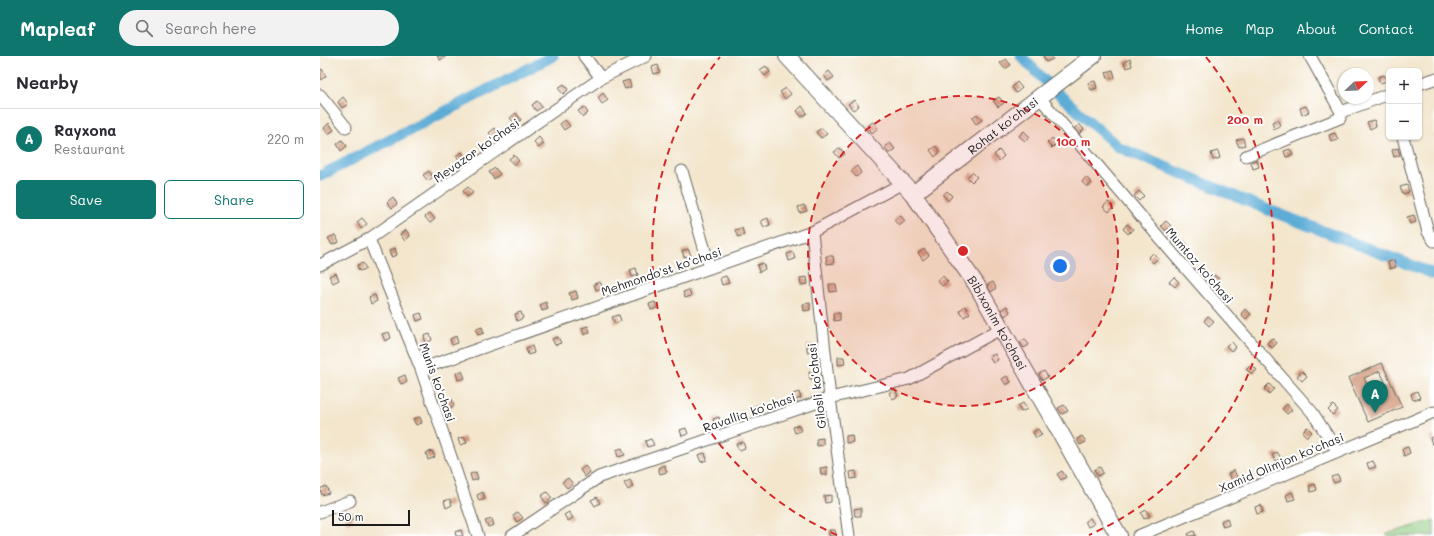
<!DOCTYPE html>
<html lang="en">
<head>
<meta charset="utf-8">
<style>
	:root { --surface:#fff; --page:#f2f2f3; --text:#2b2b33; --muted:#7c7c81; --line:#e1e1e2; --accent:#0f766e }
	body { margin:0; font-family:Mali,sans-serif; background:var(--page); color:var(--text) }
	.controls { position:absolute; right:12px; top:12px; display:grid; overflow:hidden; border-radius:6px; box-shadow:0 1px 3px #0004 }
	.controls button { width:36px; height:36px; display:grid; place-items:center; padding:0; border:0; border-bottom:1px solid var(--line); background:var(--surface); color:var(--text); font:20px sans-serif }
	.compass { position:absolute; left:1018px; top:12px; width:36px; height:36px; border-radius:50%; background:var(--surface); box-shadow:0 1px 3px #0004; rotate:67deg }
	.scale { position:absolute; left:12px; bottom:10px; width:78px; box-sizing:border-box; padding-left:4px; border:2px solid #1c1c1c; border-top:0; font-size:11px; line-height:14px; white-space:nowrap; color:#1c1c1c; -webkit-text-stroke:3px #fff; paint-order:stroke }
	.you { position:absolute; left:740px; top:210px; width:14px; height:14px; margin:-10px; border:3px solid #fff; border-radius:50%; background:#1a73e8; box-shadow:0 0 0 6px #1a73e833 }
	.badge { display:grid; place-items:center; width:26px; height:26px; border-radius:50%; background:var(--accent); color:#fff; font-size:13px; font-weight:700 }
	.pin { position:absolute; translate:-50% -33px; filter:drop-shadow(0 1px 2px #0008) }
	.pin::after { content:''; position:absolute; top:21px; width:14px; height:12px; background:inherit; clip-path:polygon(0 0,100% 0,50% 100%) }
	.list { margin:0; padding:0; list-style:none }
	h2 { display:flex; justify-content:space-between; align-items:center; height:52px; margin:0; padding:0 16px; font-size:17px }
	h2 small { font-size:13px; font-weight:400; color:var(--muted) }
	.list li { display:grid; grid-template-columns:26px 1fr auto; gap:12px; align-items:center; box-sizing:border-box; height:60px; padding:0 16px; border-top:1px solid var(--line) }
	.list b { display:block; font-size:15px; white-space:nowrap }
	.list p { margin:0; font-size:13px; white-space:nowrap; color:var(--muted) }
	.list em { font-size:13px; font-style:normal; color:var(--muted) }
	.actions { display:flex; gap:8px; padding:12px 16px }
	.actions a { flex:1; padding:9px 0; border:1px solid var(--accent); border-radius:6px; text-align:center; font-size:14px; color:var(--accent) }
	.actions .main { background:var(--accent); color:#fff }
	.icon { flex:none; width:22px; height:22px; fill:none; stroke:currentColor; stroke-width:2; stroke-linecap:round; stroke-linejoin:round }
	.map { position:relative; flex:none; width:1114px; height:480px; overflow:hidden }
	header { display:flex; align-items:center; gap:24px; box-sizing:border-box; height:56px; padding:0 20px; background:var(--accent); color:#fff }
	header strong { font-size:19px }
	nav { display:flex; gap:22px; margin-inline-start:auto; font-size:14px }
	.search { width:280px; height:36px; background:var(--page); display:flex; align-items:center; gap:10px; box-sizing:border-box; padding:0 14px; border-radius:22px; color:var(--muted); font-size:15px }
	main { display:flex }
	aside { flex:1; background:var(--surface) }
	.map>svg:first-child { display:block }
</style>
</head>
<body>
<header>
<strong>Mapleaf</strong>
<div class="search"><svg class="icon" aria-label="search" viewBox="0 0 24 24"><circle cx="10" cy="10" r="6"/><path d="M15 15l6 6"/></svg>Search here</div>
<nav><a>Home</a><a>Map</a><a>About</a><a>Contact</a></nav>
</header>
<main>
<aside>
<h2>Nearby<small></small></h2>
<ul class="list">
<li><span class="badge">A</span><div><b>Rayxona</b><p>Restaurant</p></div><em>220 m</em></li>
</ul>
<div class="actions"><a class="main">Save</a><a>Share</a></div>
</aside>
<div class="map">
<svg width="1114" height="480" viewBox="0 0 1114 480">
	<rect width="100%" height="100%" fill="#fff"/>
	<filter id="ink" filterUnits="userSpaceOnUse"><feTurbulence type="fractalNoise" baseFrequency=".025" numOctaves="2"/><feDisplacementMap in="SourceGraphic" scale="8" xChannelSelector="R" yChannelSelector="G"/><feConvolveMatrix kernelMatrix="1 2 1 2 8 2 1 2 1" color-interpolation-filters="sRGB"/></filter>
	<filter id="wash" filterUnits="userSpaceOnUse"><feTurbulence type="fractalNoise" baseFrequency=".012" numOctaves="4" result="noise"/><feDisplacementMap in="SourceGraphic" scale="16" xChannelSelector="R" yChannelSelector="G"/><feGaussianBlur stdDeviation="0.9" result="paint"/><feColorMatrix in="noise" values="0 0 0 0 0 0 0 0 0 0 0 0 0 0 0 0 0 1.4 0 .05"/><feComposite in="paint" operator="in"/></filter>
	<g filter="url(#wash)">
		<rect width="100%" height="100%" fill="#f3e6cd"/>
		<path fill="#8dc97e" stroke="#54724d" d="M1114,464v16h-47l-1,-2z"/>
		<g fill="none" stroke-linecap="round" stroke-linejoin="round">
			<path stroke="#5bacd6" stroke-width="11" d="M701,0l31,32 66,59 148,62 168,65
				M0,120l233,-120"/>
		</g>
		<g id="blocks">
			<path fill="#d2997c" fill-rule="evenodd" d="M117,0h9l-6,4z
				M723,0h8l2,3 -7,3z
				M686,3l5,6 -6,4 -5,-6z
				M810,3l2,7 -6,2 -2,-6z
				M338,9l2,7 -6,2 -2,-7z
				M446,10l4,6 -5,4 -5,-6z
				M2,13l4,7 -5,4 -1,-9z
				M793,14l2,7 -7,2 -2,-7z
				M509,15l5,6 -6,4 -4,-6z
				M1064,19l3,6 -7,2 -2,-6z
				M309,24l2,7 -6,2 -3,-7z
				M775,25l2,7 -6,2 -3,-7z
				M697,26l5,6 -6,5 -4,-6z
				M244,28l4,6 -5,4 -5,-6z
				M466,32l5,6 -6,5 -5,-7z
				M283,37l5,7 -6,4 -4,-6z
				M23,41l5,7 -6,4 -4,-6z
				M679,41l5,6 -6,4 -5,-6z
				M534,44l5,6 -6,4 -5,-6z
				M217,45l5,6 -6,4 -4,-6z
				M482,50l5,7 -5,4 -5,-6z
				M986,50l3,6 -7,3 -2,-7z
				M264,51l4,6 -5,4 -5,-6z
				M196,57l5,7 -6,4 -5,-6z
				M657,58l5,6 -6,4 -4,-6z
				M245,64l5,6 -6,4 -4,-6z
				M958,64l2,6 -6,3 -2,-7z
				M1054,64l2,6 -6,3 -3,-7z
				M553,66l5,6 -6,5 -5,-7z
				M9,67l5,7 -6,4 -4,-6z
				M759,68l5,5 -5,5 -5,-5z
				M175,72l4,6 -5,5 -5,-6z
				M502,72l5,6 -6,4 -5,-6z
				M704,75l6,6 -5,4 -6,-5z
				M1015,77l3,7 -7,2 -2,-7z
				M219,81l5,7 -6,4 -4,-6z
				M732,82l5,5 -5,5 -5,-5z
				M923,82l2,7 -6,2 -3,-7z
				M22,84l5,6 -6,5 -4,-7z
				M570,87l5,6 -6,4 -4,-6z
				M616,90l4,6 -5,5 -5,-7z
				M520,92l5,6 -6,4 -5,-6z
				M1078,92l2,7 -6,2 -2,-7z
				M970,93l3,6 -7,2 -2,-6z
				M679,94l5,6 -5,5 -5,-6z
				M898,95l2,7 -7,2 -2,-7z
				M142,96l4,6 -5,4 -5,-6z
				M194,99l5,6 -5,4 -5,-6z
				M937,104l2,7 -6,2 -2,-7z
				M537,110l4,7 -5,4 -5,-6z
				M175,112l5,6 -6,5 -5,-7z
				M109,115l4,6 -5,4 -5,-6z
				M652,116l5,5 -5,5 -5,-5z
				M766,121l6,6 -5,4 -5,-5z
				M1087,129l2,7 -6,2 -3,-7z
				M148,131l5,6 -6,4 -4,-6z
				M627,135l5,5 -4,5 -5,-6z
				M819,135l5,5 -5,5 -5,-5z
				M73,141l4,7 -5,4 -5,-6z
				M788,146l5,5 -4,5 -6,-5z
				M484,149l3,6 -7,2 -2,-6z
				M110,157l5,6 -5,4 -5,-6z
				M580,159l5,6 -6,5 -5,-6z
				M1094,159l2,7 -6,2 -3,-7z
				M42,162l5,6 -6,5 -4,-7z
				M448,162l2,7 -6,2 -3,-6z
				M846,165l5,5 -5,5 -5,-5z
				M807,168l6,5 -5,5 -5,-5z
				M422,172l2,7 -6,2 -3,-7z
				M86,174l4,6 -5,5 -5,-7z
				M15,179l4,7 -7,3 -4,-7z
				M862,183l6,6 -5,4 -5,-5z
				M75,192l2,7 -6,2 -2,-6z
				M368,193l3,6 -7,2 -2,-6z
				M604,193l5,6 -6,5 -5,-7z
				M473,196l2,7 -6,2 -2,-7z
				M833,197l5,5 -5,5 -5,-5z
				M506,200h7l1,7 -7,1z
				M1074,204l2,7 -6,2 -2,-7z
				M43,207l3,6 -7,2 -2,-6z
				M443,207l2,6 -6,3 -2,-7z
				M316,212l2,7 -6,2 -2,-7z
				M16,217l3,7 -6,3 -4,-7z
				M894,219l6,5 -5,5 -5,-5z
				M406,220l3,7 -7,2 -2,-7z
				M623,220l5,6 -6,4 -5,-6z
				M487,221l1,7 -7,1 -1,-7z
				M854,221l5,5 -4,5 -6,-5z
				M280,226l3,6 -7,2 -2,-6z
				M673,226l3,6 -5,4 -4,-7z
				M509,228h7l1,7 -7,1z
				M369,234l2,6 -6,2 -2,-6z
				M256,235l2,7 -6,2 -3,-7z
				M55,239l2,6 -6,3 -2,-7z
				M226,246l2,7 -6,2 -2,-6z
				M335,246l2,6 -6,2 -2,-6z
				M490,247v7l-6,1 -1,-7z
				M645,250l5,7 -6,4 -5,-6z
				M687,250l3,6 -5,4 -4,-6z
				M925,253l6,5 -5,5 -5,-5z
				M201,256l2,6 -6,3 -2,-7z
				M101,257l2,6 -6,2 -2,-6z
				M513,257h7v7l-6,1z
				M299,259l2,6 -6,3 -3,-7z
				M888,260l6,5 -5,5 -5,-5z
				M268,270l2,6 -6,3 -2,-7z
				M162,271l2,6 -6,2 -2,-6z
				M69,276l2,6 -6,3 -3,-7z
				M110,278l2,6 -6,3 -2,-7z
				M136,280l2,7 -6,2 -2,-6z
				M238,281l3,6 -6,2 -3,-6z
				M952,282l5,5 -5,5 -5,-5z
				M705,283l4,6 -5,3 -4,-6z
				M911,285l5,6 -5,4 -5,-5z
				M493,288l1,7 -7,1v-7z
				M212,290l2,7 -6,2 -2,-7z
				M675,298l3,6 -5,3 -4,-6z
				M518,301h6l1,7 -7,1z
				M1062,307l20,44 -34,15 -20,-44zM1060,315l7,15 -16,7 -7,-15z
				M931,308l6,6 -5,4 -6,-5z
				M142,315l3,7 -7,2 -2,-7z
				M496,315l1,7 -7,1 -1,-7z
				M724,315l4,6 -6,3 -3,-6z
				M982,315l5,5 -5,5 -5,-5z
				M85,319l2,7 -6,2 -3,-6z
				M687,320l4,6 -5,3 -4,-6z
				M949,328l5,5 -5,5 -5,-5z
				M575,333l3,7 -5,3 -4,-6z
				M1097,335l3,7 -7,2 -2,-6z
				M479,336l2,6 -6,2 -2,-6z
				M132,343l2,7 -6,2 -3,-7z
				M703,347l4,6 -6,3 -3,-6z
				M967,348l5,6 -5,4 -5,-5z
				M438,349l2,6 -6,2 -2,-6z
				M744,349l4,6 -6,3 -4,-6z
				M1013,349l5,5 -5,5 -5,-5z
				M100,361l2,6 -6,2 -3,-6z
				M399,361l2,7 -6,2 -2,-7z
				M479,369l2,6 -6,2 -2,-6z
				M987,371l5,5 -5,5 -5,-5z
				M366,372l2,6 -6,2 -2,-6z
				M718,373l4,6 -6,3 -3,-6z
				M532,379l1,7 -7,1v-7z
				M762,380l4,6 -6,3 -3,-6z
				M1114,380v8h-2l-2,-6z
				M144,381l3,6 -7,2 -2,-6z
				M503,382v7l-6,1 -1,-7z
				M331,383l3,6 -7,2 -2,-6z
				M423,386l2,6 -6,2 -3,-6z
				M1088,391l2,6 -6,3 -2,-7z
				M302,392l3,7 -7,2 -2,-7z
				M112,395l3,6 -7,3 -2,-7z
				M957,396l4,6 -5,3 -4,-6z
				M385,397l2,7 -6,2 -3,-7z
				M1053,405l3,6 -7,2 -2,-6z
				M344,409l3,7 -7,2 -2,-6z
				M265,410l5,6 -5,5 -5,-7z
				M507,411v8h-6l-1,-7z
				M780,411l3,6 -5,3 -4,-6z
				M914,414l3,7 -5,3 -4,-6z
				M536,415l1,7 -6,1 -1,-7z
				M742,415l4,6 -5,3 -4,-6z
				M156,416l2,7 -6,2 -2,-7z
				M1018,419l2,6 -6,2 -3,-6z
				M248,422l5,6 -6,4 -5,-6z
				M310,424l3,6 -5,4 -4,-7z
				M995,428l2,6 -6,2 -2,-6z
				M6,430l3,7 -7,2 -2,-6z
				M163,436l2,7 -6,2 -2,-6z
				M227,436l5,6 -6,5 -5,-7z
				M972,436l3,7 -7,2 -2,-6z
				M511,439v7l-6,1 -1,-7z
				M277,441l3,6 -5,3 -4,-6z
				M130,443l2,6 -6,3 -2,-7z
				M941,449l2,7 -6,2 -2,-7z
				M541,452v8h-6l-1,-7z
				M826,454l4,6 -6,3 -3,-6z
				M198,456l5,6 -6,4 -4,-6z
				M249,456l4,6 -5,3 -4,-6z
				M31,458l2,6 -6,3 -2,-7z
				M770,462l4,6 -6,3 -3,-6z
				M907,462l2,7 -6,2 -2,-6z
				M172,463l2,6 -6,2 -3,-6z
				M141,474l2,6h-7l-1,-4z
				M509,474h6l1,6h-7z
				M874,475l2,5h-7l-1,-2z"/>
		</g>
	</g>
	<g filter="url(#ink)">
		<use href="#blocks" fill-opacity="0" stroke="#67635a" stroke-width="1"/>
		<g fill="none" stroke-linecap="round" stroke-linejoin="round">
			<g stroke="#67635a" stroke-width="13">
				<path id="street" d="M264,0l17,22
					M1099,28l15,-5
					M0,39l26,32
					M719,41l136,159 137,156 26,40
					M1021,56l48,-18
					M1083,81l25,95 6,9
					M926,100l94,-38 1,-6 -31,-56
					M362,115l28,97
					M492,176l18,166 19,138
					M49,183l52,130 57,167
					M0,209l49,-26 232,-161 45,-22
					M101,313l391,-137 91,-49
					M0,456l30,-11
					M192,480l87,-59 231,-79 79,-19 93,-51
					M818,480l296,-124"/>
			</g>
			<g stroke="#67635a" stroke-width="18">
				<g id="secondary">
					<path id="s1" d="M467,0l126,138 63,90 143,252"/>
					<path id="s2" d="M593,138l180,-138"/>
				</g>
			</g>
			<use href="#street" stroke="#fff" stroke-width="11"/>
			<use href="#secondary" stroke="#fff" stroke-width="16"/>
		</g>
	</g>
	<circle cx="643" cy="195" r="155" fill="#d62828" fill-opacity=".12"/>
	<g fill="none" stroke="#d62828" stroke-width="2" stroke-dasharray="7 5">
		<circle cx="643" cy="195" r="155"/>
		<path d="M517 479A311 311 0 0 1 400 1M886 1A311 311 0 0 1 769 479"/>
	</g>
	<g text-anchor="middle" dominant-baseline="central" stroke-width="4" stroke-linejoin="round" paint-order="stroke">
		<g font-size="12" fill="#1c1c1c" stroke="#fff">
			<text stroke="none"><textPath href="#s2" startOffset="113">Rohat ko'chasi</textPath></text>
			<text transform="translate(156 94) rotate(-35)">Mevazor ko'chasi</text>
			<text transform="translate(880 209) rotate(49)">Mumtoz ko'chasi</text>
			<text transform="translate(341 215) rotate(-19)">Mehmondo'st ko'chasi</text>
			<text stroke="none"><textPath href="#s1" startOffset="341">Bibixonim ko'chasi</textPath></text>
			<text transform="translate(118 326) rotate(70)">Munis ko'chasi</text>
			<text transform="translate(496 330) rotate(-97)">Gilosli ko'chasi</text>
			<text transform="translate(429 356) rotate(-19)">Ravalliq ko'chasi</text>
			<text transform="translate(961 406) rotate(-23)">Xamid Olimjon ko'chasi</text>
		</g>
	</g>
	<circle cx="643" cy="195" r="6" fill="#d62828" stroke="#fff" stroke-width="2"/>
	<g font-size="12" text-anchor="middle" font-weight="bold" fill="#d62828" stroke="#fff" stroke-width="4" stroke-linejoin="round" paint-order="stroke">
		<text x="925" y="68">200 m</text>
		<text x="753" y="90">100 m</text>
	</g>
</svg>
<div class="controls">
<button>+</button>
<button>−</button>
</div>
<svg class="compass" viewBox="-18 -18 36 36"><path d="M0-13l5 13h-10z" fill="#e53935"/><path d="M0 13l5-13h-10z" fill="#7c7c81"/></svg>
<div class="scale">50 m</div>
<div class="you"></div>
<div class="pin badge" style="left:1055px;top:357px">A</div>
</div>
</main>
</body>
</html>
